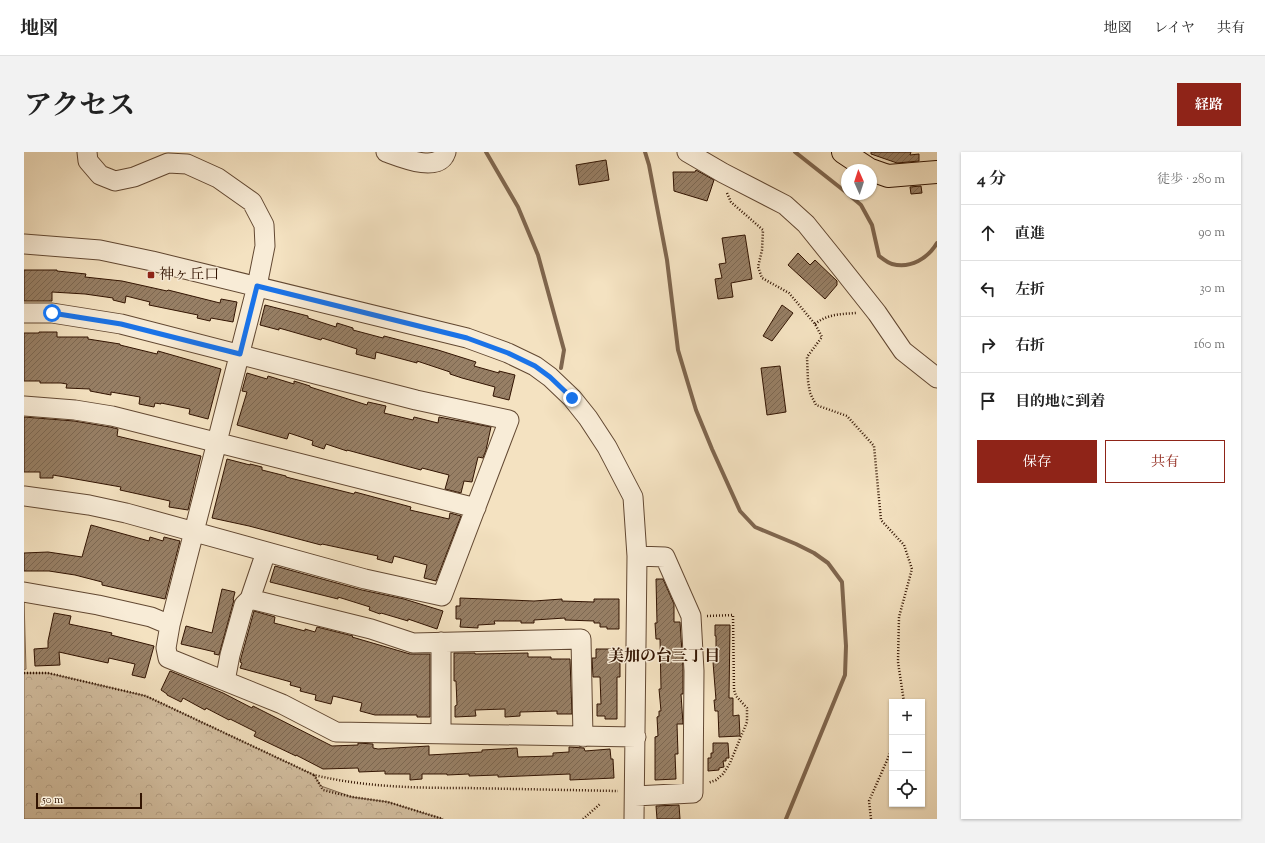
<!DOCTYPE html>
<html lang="ja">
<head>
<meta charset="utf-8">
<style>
	:root { --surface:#fff; --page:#f2f2f2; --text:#222; --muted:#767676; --line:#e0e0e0; --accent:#8f2418 }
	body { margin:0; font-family:"Sorts Mill Goudy","Noto Serif JP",serif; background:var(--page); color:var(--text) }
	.controls { position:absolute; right:12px; bottom:12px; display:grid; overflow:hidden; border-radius:0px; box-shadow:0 1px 3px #0004 }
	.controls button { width:36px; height:36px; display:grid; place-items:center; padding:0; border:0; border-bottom:1px solid var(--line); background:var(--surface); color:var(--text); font:20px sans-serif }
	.compass { position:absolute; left:817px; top:12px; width:36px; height:36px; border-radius:50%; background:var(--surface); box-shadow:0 1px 3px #0004; rotate:357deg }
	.scale { position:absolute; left:12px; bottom:10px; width:106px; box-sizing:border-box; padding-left:4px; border:2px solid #321402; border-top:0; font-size:11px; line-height:14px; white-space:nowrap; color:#321402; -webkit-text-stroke:3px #f8ecd7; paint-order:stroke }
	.stop { position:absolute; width:12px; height:12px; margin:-9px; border:3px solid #1a73e8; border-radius:50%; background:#fff }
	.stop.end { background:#1a73e8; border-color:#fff; box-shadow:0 1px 4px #0008 }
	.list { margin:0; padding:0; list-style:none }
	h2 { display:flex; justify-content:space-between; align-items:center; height:52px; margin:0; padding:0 16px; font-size:17px }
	h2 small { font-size:13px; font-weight:400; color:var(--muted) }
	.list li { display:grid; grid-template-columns:26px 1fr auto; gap:12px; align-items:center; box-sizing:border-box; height:56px; padding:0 16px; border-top:1px solid var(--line) }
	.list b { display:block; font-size:15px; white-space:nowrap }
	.list em { font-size:13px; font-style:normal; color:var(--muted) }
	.actions { display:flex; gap:8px; padding:12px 16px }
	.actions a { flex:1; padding:9px 0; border:1px solid var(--accent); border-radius:0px; text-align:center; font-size:14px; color:var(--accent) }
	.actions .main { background:var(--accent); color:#fff }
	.icon { flex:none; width:22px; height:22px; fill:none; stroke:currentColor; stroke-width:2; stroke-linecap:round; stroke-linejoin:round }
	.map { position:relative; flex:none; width:913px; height:667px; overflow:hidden; border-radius:0px }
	header { display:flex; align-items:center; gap:24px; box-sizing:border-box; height:56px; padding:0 20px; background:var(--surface); border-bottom:1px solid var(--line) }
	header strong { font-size:19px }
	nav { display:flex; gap:22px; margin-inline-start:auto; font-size:14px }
	.intro { display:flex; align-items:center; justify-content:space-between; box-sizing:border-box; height:96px; padding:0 24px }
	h1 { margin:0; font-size:28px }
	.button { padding:10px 18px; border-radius:0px; background:var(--accent); color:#fff; font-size:14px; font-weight:700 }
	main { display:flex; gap:24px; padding:0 24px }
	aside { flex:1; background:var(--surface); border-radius:0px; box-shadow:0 1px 3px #0004 }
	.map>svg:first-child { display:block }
</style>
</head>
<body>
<header>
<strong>地図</strong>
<nav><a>地図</a><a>レイヤ</a><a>共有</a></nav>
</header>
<div class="intro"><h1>アクセス</h1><a class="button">経路</a></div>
<main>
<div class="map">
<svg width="913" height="667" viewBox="0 0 913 667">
	<defs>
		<pattern id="park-crowns" width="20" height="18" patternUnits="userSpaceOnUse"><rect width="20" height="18" fill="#d3bfa1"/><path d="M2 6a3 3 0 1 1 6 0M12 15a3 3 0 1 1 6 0" fill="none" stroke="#b6a389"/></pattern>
		<pattern id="building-hatch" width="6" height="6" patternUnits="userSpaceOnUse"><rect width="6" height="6" fill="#977f65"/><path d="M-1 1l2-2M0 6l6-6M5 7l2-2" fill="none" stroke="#7c6751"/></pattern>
	</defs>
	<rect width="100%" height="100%" fill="#f4e2c1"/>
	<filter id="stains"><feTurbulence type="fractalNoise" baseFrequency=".005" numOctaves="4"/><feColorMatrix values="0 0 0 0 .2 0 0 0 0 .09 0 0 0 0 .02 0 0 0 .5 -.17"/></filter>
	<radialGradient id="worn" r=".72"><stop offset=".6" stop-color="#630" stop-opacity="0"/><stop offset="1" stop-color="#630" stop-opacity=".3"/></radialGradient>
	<path fill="url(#park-crowns)" stroke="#826a52" d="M0,448l2,69 -2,1z
		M0,521h24l98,23 168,79 7,11 31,11 36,5 55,17h-419z"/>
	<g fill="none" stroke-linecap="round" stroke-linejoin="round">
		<path stroke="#7f664e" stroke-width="4" d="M462,0l32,55 20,48 26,95 -3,18
			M621,0l4,13 18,95 11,90 18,60 16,39 28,62 15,16 41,17 18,9 14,10 14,19 4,64 -1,29 -59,144
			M771,0l52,41
			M824,42l13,11 11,20 7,31c4,3 9,7 13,8 19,5 36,-6 45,-21"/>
	</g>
	<path fill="url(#building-hatch)" stroke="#321402" d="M847,0h40l-1,3 9,-1v7l-22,2 -26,-9z
		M582,8l3,20 -30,5 -3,-20z
		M672,18l18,10 -7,21 -33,-10 -1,-19h22z
		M897,34l1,7 -11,1 -1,-7z
		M721,83l7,44 -21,4 2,14 -15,2 -3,-20 7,-1 -3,-14 7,-1 -4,-25z
		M774,101l12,12 5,-5 22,21v4l-12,14 -37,-34z
		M0,118h33v1l29,3 -1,3 37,4 45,10 1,-1 52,13 1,-4 16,3 -4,20 -22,-4 -1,3 -13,-3 1,-3 -49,-10 1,-3 -24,-6 -1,7 -12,-3v-2l-28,-4 -33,-2v9h-28z
		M241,153l43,11v2l28,9 1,-4 16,5v2l30,8 1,-2 54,14 38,12 -2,4 25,7v-2l16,4 -6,25 -16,-4 2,-9 -33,-9 -12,-4v-2l-33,-11v2l-41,-11 -1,7 -19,-5 1,-5 -35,-11 -1,2 -42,-12v2l-19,-5z
		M758,153l11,8 -21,28 -9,-5z
		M15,180h18v5h31v2l32,5v1l37,9 1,-3 63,18 -13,50 -19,-5 1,-5 -29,-6v1l-6,-1 -1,4 -15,-3 1,-7 -29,-5v3l-21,-4v-2l-24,-1 1,-4 -6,-1h-21v-2h-16v-48h15z
		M756,214l6,46 -19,3 -6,-47z
		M223,221l20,6 1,-3 26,8v-3l16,5v1l57,18 1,-3 18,4 -2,7 29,7 1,-3 24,6 1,-6 52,10 -5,23 -3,8 -5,-1 -6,25 -8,-1 -3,12 -16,-4 4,-14 -27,-7 -1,2 -74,-20v1l-21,-7 -2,5 -12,-4 1,-4 -24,-8 -2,6 -50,-14 10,-33 -5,-1z
		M0,265l50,4 36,6 8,2 -1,7 84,20 -13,54 -19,-3 1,-6 -50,-11 1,-3 -68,-12v3h-13v-6h-16z
		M203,307l23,6v-1l12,3v3l24,6v1l68,17 1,-2 56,15 -1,3 39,9 1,-6 11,3 -25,65 -12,-3 3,-13 -33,-9 -2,7 -15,-4 1,-3 -56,-12 -1,1 -72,-19 -37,-8z
		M67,373l58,16 1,-4 13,4 1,-4 16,4 -15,58 -63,-14v-3l-27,-7 -26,-4h-25v-18l24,-1 34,5z
		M251,414l87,24 42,9 39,12 -6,18 -29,-10v2l-27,-8 -1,1 -11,-4 1,-3 -32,-10v2l-68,-17z
		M632,427h7l11,25v18h6l3,46v26h-2l2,30h-6l1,30h-3l1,25 -21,1v-43l3,-1 -1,-19 2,-1v-5h2l-2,-22h2l-1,-50h-4l-1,-16h2z
		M198,437l13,3 -2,8h1l-15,55 -5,-1 1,-2 -34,-8 5,-18 26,7z
		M436,446l74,3 28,-2v2l32,1v-3h25v30h-12v-2h-7v-4h-6v-2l-29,-1v-2l-31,2v3h-13v-2h-27l1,3 -17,1v3l-18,-1 1,-8h-5v-13h4z
		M230,459l21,6 -1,6 31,8v-2l10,3 2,-5 36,9 -1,1 58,17h20v63h-13v-2h-42l-15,-4 2,-8 -29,-7 -2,8 -16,-4 1,-5 -16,-4 1,-3 -11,-3 1,-3 -51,-14 2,-5 -2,-1 1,-4z
		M30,461l17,3 -2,8 43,9 -1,2 43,11 -9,32 -13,-3 3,-11 -26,-6 -1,5 -49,-11 1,13 -25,1 -1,-17 14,-1v-7z
		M691,473h15l-1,73h4v18l6,-1 1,21 -21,1 -1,-26h-3l-1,-11h2l-3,-38h3v-26h-1z
		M572,497h15v4h9v24h-3v42h-12v-3h-8v-12h4l-1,-27h-7l-1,-19h4z
		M430,501h21v1l53,-1v4h23v2h19l2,55h-15v-3l-37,1v4l-15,1v-8l-30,1 1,6 -21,1v-11l2,-1 -1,-24h-2z
		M146,519l53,22 29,15 1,-2 79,40 26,-1v-2l15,1v4l5,1 51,-3v9l53,-3v-2l35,-2 1,9 35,-1v-3l16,-1v-5l15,1 1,3 25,-2 1,10h2l1,19 -44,2v-6l-72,3v-2l-29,1v-2l-22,1v-1h-25v5l-12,1v-6h-25v-3l-26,1 -1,-4 -35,1 -27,-14v1l-42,-20 2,-4 -26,-13 -1,1 -23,-12 -1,2 -22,-12 -2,4 -14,-7v-1l-6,-4z
		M689,591h15l1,15h-3v3h-3l1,6 -5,1v2l-11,1v-13h3v-5h2z
		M655,653l1,14h-23l-1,-13z"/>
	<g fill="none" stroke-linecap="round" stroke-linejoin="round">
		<g stroke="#624832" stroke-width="21">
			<path id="minor" d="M63,0l1,9 12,14 15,6 19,-4 34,-14 19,1 31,14 34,24 12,23 1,21 -8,40 -87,339 -4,23 2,10 114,46 54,28 300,5
				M362,0c14,5 53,22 60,0
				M663,0l36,21 62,32 21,19 25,31 46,58 26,38 34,27
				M0,92l76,6 52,11 315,77 41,15 27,13 15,11 22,21 16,20 19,29 26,50 4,59 -3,263
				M0,161h28l69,11 295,76 93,20 -67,176 -77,-17 -239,-66 -37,-8 -65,-9
				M0,254l51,4 37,6 364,92
				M242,400l-16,47 121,30 42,14 168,-4 2,98
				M0,440l74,13 53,12 19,8
				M201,529l5,-26 14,-50 6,-6
				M417,582v-92
				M611,644l58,-3 1,-122 -3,-55 -26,-59 -28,-1"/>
		</g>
		<g stroke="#321402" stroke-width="24">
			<path id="major" d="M819,0l27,18
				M847,18l17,6 49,-4"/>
		</g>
		<path stroke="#321402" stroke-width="2.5" stroke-dasharray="1 2" stroke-linecap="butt" d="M703,41l4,9 32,28 -1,20 -4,17 4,11 27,15 26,31 7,13 -15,20 1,24 2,12 6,12 31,11 27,30 7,74 23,25 8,24 -13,48 -1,45 6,40
			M791,172c12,-10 27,-10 41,-11
			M683,464l26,-1 1,75 2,6 11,12v14l-17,41 -7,11 -7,6 -8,3
			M0,521h24l98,23 168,79c50,12 101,13 152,13 51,1 102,2 152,3
			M290,623l9,15 29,7 36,5 55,17
			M559,667l17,-15
			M847,667l-2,-18 23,-52"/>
		<use href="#minor" stroke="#f8ecd7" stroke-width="19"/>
		<use href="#major" stroke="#f4e2c1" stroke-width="22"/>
	</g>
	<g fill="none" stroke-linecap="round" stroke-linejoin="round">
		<path stroke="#1a73e8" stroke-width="5" d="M28,161l69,11 119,30 17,-68 210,52 41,15 27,13 15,11 22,21"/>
	</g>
	<rect fill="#8f2418" stroke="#f8ecd7" stroke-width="1.5" x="123" y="119" width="8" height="8" rx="2"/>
	<g text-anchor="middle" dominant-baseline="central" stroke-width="3" stroke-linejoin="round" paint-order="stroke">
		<g font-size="15" fill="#321402" stroke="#f8ecd7" text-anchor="start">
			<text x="135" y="123">神ヶ丘口</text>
		</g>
		<g font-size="16" font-weight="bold" fill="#321402" stroke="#f8ecd7">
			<text x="640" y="505">美加の台三丁目</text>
		</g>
	</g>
	<rect width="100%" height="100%" filter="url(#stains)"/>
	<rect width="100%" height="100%" fill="url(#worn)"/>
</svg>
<div class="controls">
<button>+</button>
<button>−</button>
<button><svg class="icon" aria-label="locate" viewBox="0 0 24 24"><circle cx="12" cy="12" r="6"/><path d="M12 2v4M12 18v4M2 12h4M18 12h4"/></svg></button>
</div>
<svg class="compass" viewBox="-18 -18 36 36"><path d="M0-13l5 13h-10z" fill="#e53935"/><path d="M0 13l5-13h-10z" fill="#767676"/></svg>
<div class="scale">50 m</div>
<div class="stop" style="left:28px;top:161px"></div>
<div class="stop end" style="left:548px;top:246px"></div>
</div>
<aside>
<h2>4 分<small>徒歩 · 280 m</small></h2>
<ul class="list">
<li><svg class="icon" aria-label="ahead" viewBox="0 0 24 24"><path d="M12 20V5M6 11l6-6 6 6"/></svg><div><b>直進</b></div><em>90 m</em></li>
<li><svg class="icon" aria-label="left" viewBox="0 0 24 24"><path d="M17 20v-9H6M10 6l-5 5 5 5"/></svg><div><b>左折</b></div><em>30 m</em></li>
<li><svg class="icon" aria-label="right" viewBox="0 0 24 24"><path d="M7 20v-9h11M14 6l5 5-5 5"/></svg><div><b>右折</b></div><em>160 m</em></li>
<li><svg class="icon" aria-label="arrive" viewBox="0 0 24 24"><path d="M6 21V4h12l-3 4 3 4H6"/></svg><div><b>目的地に到着</b></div></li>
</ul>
<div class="actions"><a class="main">保存</a><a>共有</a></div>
</aside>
</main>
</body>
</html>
